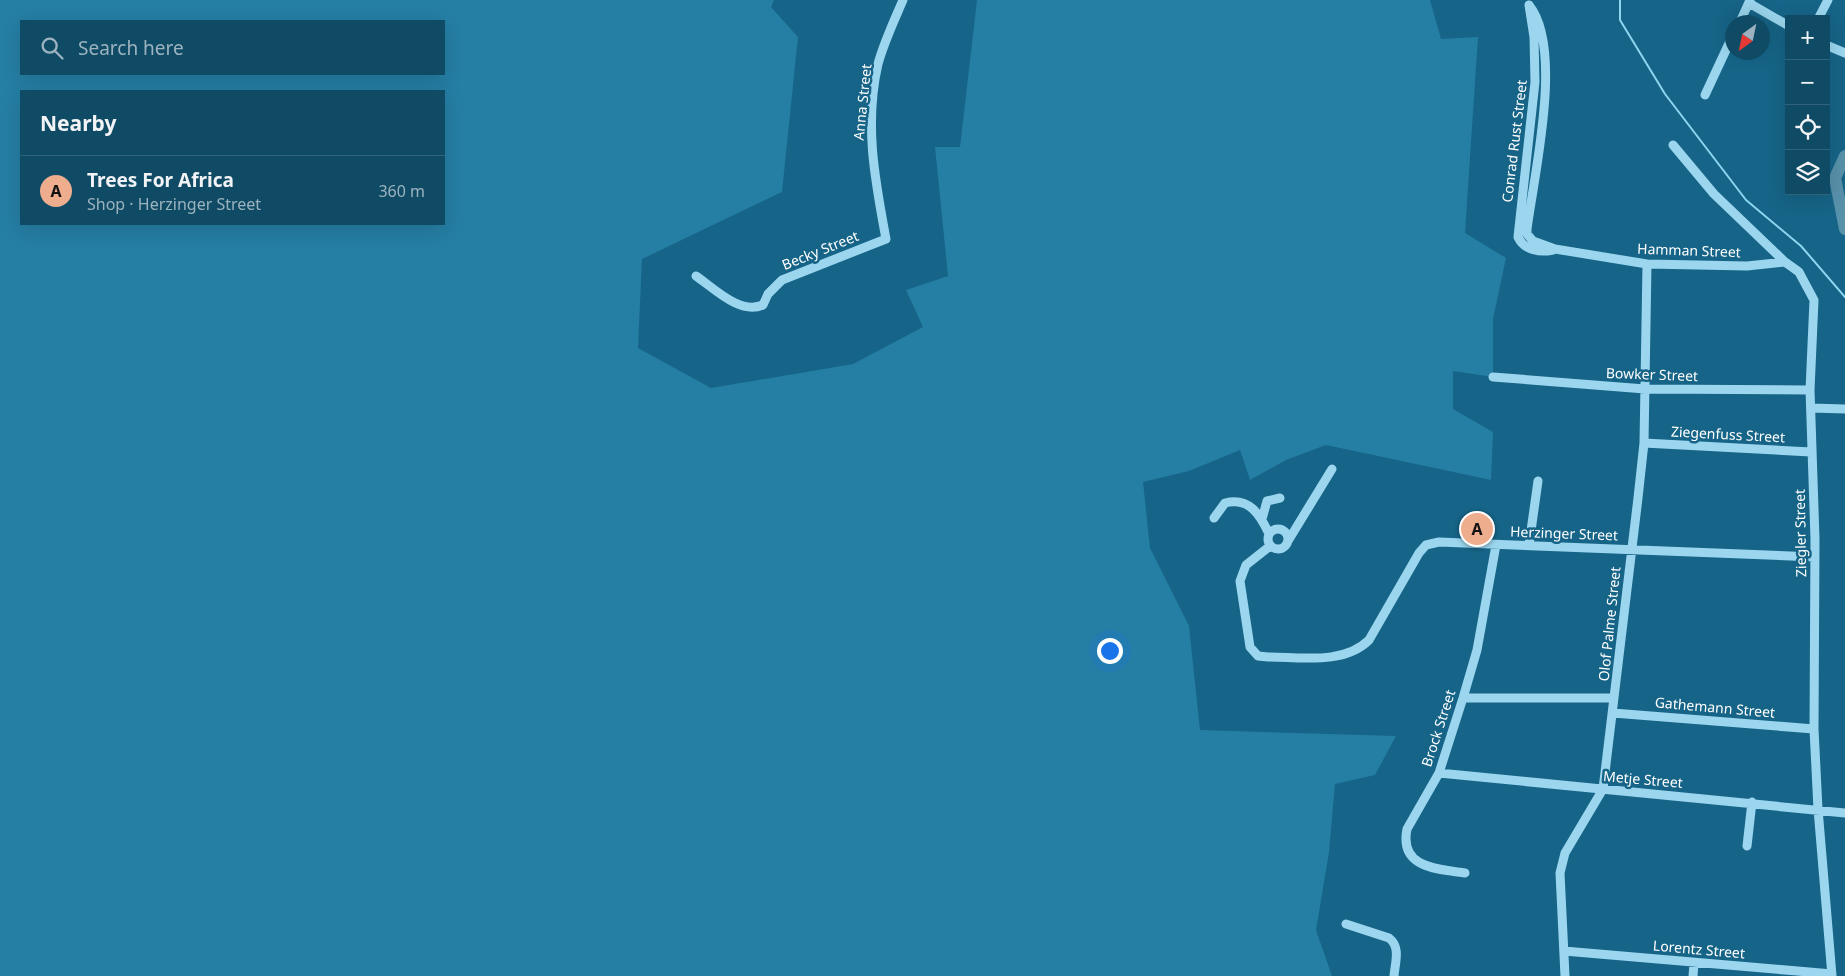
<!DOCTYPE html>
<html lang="en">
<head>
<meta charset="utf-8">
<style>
	:root { --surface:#104b65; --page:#19526b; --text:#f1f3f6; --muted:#9cb3bf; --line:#306379; --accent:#eead8d }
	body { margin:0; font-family:"Noto Sans",sans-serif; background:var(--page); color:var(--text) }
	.controls { position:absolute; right:15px; top:15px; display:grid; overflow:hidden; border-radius:0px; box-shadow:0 5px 20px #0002 }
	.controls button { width:45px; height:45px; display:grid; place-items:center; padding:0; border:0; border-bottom:1px solid var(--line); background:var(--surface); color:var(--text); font:25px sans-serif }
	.compass { position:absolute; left:1725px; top:15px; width:45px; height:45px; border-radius:50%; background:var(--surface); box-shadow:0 5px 20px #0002; rotate:213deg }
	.you { position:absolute; left:1109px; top:650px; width:18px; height:18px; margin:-12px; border:4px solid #fff; border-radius:50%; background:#1a73e8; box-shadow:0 0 0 8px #1a73e833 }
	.badge { display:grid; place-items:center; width:32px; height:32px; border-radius:50%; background:var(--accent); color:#111; font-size:16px; font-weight:700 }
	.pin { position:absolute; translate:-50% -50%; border:2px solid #fff; box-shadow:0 1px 5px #0006 }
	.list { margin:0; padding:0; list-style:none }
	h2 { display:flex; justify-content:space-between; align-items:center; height:65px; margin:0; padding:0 20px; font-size:21px }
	h2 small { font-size:16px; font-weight:400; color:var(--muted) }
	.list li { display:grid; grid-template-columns:32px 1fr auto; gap:15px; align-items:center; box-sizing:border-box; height:70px; padding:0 20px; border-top:1px solid var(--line) }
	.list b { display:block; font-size:19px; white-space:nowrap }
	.list p { margin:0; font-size:16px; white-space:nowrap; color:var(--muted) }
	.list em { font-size:16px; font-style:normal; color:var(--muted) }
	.icon { flex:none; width:28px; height:28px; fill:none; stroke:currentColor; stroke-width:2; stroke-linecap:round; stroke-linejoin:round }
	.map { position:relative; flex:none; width:1845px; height:976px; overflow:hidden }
	.search { position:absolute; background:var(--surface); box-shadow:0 5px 20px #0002; left:20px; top:20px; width:425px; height:55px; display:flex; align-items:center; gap:12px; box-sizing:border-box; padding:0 18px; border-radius:0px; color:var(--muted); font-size:19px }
	.panel { position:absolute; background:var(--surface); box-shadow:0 5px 20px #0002; left:20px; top:90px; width:425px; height:135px; border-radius:0px }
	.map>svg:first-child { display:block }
</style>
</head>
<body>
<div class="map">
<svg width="1845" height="976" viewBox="0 0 1845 976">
	<rect width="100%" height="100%" fill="#166487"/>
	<path fill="#257ea4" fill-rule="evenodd" d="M0,0h774l-3,7 27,30 -16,155 -140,67 -4,89 73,40 142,-24 70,-37 -17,-37 42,-14 -13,-129h25l17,-147h453l11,39 37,-2 -13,196 41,25 -13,61v58l-40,-6v38l40,23 -2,48 -165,-35 -40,15 -36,20 -10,-30 -51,21 -46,11 7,66 39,78 11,104 196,6 -21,39 -40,9 -6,68 -13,78 16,46h-1332zM21,21h423v53h-423zM21,91h423v133h-423z"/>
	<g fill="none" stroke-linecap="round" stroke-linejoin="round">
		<path stroke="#8dd5f1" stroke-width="2" d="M1620,0v20l45,74 81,106 55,46 44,51"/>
		<path stroke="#5891aa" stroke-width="12" d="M1845,156l-10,22 10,51"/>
		<path stroke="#9bd6ee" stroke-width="9" d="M1749,3l40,23
			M1529,5c35,43 5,170 -2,224v5l6,7 22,8 92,15 100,2 38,-4
			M1529,5l5,32 1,45 -17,155c6,13 21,16 35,13
			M1818,19l10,-19
			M1740,22l10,-22
			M1826,45l19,8
			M1705,95l27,-58
			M1673,145l41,49 71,68 14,10 15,28 -4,90 5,149 -1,190 4,80 14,167
			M696,276c19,13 44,39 67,29l5,-11 14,-14 104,-41c-11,-59 -22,-115 -8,-175 6,-22 16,-43 25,-64
			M1493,377l152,12 165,1
			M1811,408l34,1
			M1644,443l167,9
			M1214,518l11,-15c24,-6 35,11 44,31
			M1262,519l5,-18 13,-3
			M1268 539a10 10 0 1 1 20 0a10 10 0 1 1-20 0Z
			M1288,541l44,-72
			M1529,545l9,-64
			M1270,546l-24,19 -6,16 10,66 8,9 10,1c32,0 76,8 101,-17l50,-87 7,-8 13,-3 376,15
			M1463,698h151
			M1613,713l201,16
			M1439,773l406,40
			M1747,846l5,-44
			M1465,873c-28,-4 -66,-5 -58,-44l32,-56 24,-75 14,-48 19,-105
			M1346,924l43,14c12,9 6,25 5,38
			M1564,951l268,23
			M1565,976l-5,-103 5,-20 38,-64 35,-291 6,-55 3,-179
			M1693,976l1,-13"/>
	</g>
	<g text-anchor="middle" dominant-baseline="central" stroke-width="5" stroke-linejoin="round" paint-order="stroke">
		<g font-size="14" fill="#fff" stroke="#166487">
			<text transform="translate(862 102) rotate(-84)">Anna Street</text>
			<text transform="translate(1514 141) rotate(-83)">Conrad Rust Street</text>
			<text transform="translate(820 250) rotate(-22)">Becky Street</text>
			<text transform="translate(1689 250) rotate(2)">Hamman Street</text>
			<text transform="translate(1652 374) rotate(2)">Bowker Street</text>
			<text transform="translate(1728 434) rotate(3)">Ziegenfuss Street</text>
			<text transform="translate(1564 533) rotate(2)">Herzinger Street</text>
			<text transform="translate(1800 533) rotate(-91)">Ziegler Street</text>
			<text transform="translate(1609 624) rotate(-84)">Olof Palme Street</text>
			<text transform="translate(1715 707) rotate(5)">Gathemann Street</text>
			<text transform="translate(1438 728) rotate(-72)">Brock Street</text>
			<text transform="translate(1643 779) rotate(5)">Metje Street</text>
			<text transform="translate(1699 949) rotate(5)">Lorentz Street</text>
		</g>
	</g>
</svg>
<div class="controls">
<button>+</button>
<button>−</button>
<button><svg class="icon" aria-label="locate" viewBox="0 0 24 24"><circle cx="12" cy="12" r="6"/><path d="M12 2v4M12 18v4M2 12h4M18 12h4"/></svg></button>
<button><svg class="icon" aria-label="layers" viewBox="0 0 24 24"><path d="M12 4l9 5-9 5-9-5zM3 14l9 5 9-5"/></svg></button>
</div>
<svg class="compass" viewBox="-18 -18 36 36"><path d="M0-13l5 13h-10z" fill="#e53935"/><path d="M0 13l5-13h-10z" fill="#9cb3bf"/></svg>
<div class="you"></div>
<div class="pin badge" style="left:1477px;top:529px">A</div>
<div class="search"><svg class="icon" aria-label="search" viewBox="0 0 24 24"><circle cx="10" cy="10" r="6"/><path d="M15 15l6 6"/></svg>Search here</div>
<section class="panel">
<h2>Nearby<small></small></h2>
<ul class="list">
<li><span class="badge">A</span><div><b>Trees For Africa</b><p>Shop · Herzinger Street</p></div><em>360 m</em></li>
</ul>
</section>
</div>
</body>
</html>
